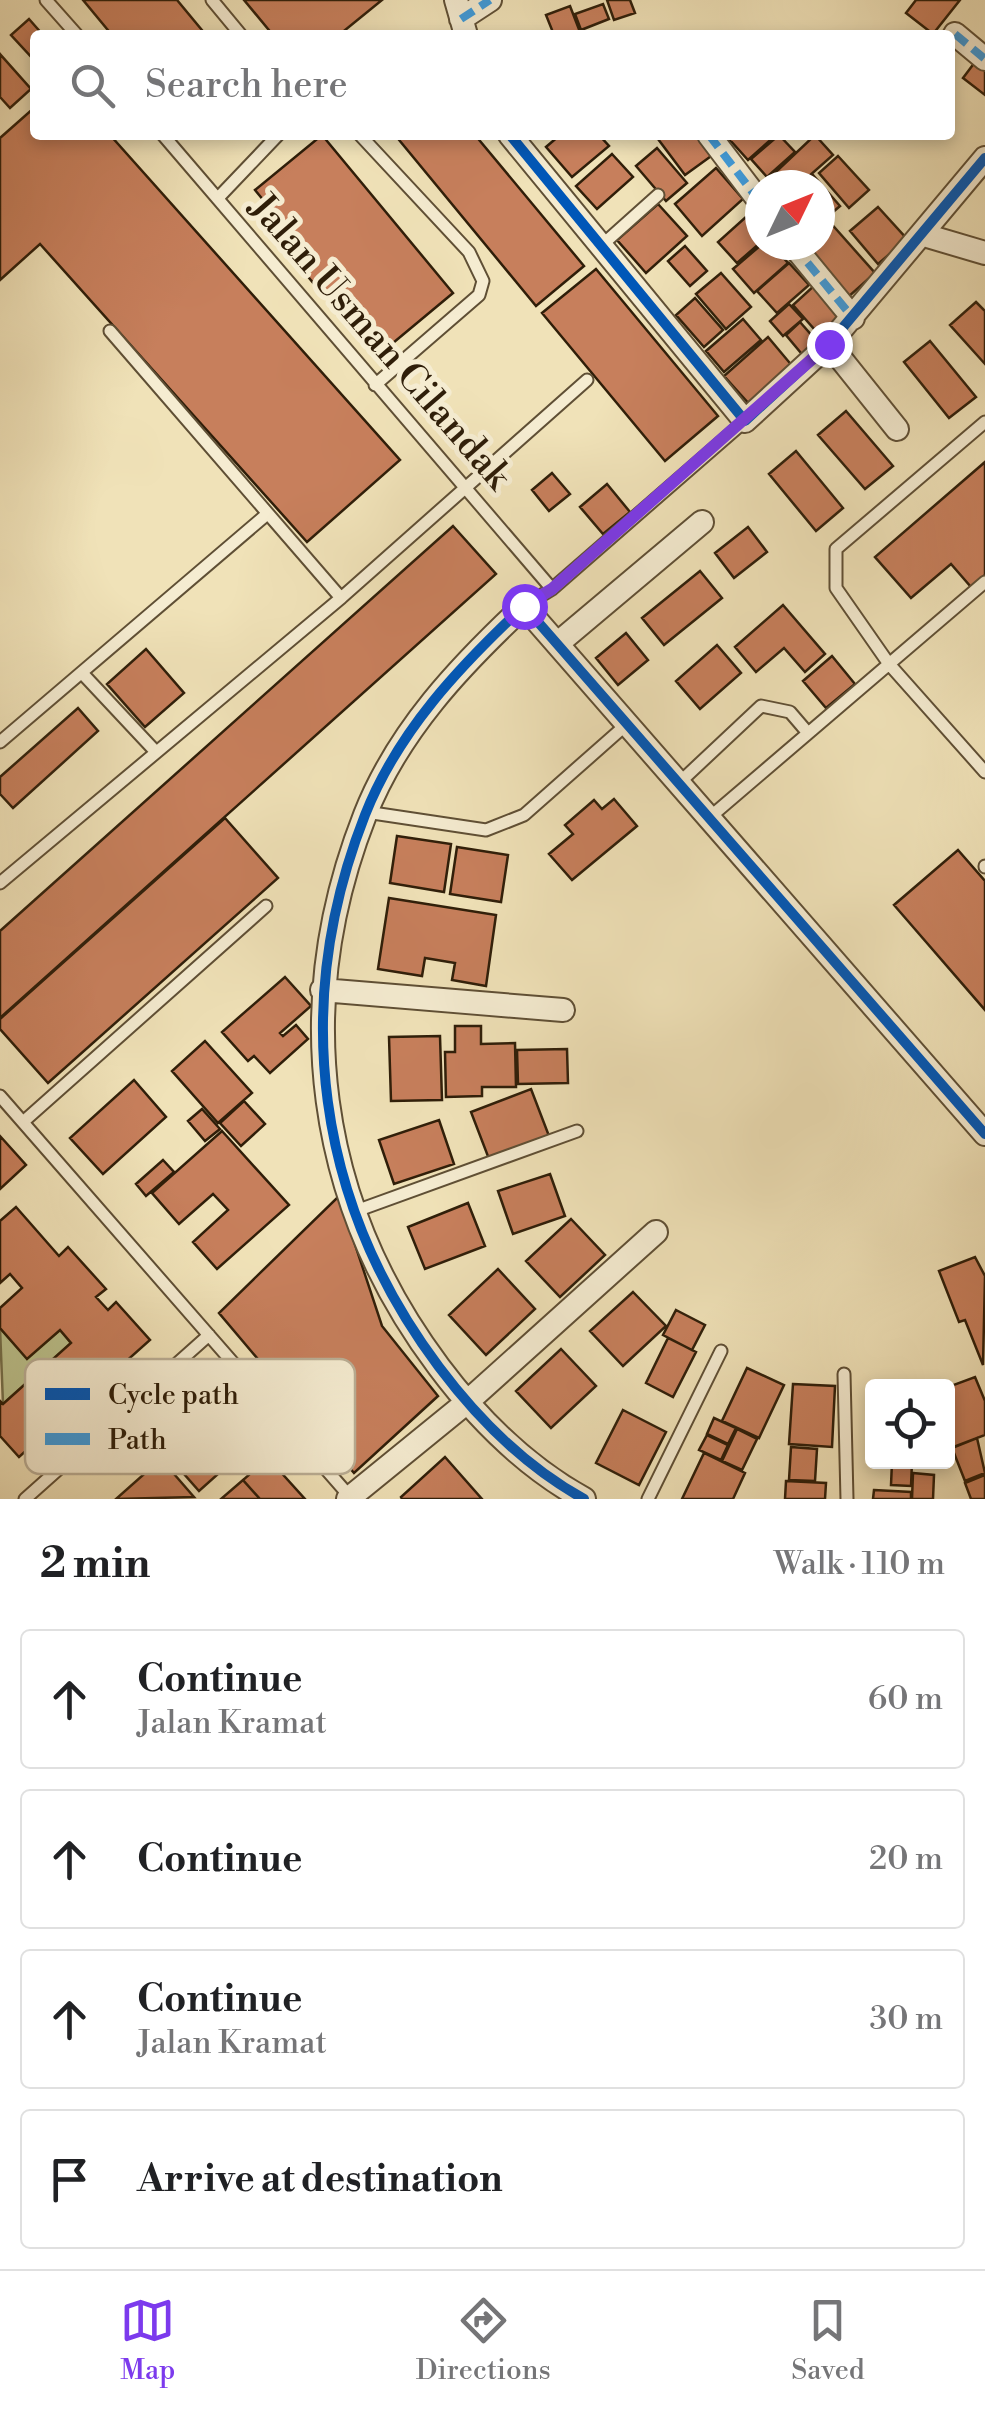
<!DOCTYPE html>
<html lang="en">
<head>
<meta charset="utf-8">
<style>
	:root { --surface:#fff; --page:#f6f6f6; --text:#202124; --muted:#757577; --line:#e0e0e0; --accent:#7c3aed }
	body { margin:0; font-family:"Libre Bodoni",serif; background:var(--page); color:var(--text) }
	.controls { position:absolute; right:30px; bottom:30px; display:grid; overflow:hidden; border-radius:10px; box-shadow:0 5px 15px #0003 }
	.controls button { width:90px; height:90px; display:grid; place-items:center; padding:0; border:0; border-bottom:2px solid var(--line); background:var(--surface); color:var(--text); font:50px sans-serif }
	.compass { position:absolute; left:745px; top:170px; width:90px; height:90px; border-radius:50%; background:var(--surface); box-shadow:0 5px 15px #0003; rotate:47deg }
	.stop { position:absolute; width:30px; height:30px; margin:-22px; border:8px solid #7c3aed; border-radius:50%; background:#fff }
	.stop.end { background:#7c3aed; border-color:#fff; box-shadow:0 2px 10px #0008 }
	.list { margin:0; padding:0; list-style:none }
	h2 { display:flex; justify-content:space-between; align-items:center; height:130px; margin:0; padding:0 40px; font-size:42px }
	h2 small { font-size:32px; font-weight:400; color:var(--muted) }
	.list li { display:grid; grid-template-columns:65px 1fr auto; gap:30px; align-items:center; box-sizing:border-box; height:140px; margin:0 20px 20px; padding:0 20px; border:2px solid var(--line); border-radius:10px }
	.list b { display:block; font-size:38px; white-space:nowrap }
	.list p { margin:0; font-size:32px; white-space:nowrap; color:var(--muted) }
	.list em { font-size:32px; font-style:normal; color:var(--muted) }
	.icon { flex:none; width:55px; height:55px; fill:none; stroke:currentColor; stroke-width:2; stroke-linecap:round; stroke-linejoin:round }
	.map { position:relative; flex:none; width:985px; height:1499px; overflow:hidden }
	.search { position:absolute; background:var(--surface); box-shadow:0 5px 15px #0003; left:30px; right:30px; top:30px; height:110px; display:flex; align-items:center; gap:25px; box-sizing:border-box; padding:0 35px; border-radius:10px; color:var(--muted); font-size:38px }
	.sheet { height:770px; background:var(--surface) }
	nav { display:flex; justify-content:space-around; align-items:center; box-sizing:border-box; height:140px; border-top:2px solid var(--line); background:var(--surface); font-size:28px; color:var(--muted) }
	nav a { display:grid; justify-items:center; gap:5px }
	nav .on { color:var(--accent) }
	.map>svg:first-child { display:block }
</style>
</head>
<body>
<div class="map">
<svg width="985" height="1499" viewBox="0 0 985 1499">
	<rect width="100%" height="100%" fill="#f0e2b8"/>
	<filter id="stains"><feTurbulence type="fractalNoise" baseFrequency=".002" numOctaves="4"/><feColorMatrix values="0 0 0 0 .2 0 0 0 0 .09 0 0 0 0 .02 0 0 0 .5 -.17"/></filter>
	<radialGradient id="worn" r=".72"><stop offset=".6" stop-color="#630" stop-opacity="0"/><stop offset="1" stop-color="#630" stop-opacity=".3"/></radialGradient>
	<path fill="#bcc28d" stroke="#76704b" stroke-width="2.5" d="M0,1328l27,30 33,-28 11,13 -68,61z"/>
	<path fill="#c77f5c" stroke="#2f1e09" stroke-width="2.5" d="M83,0h94l29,35h-94z
		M244,0h138l-43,35h-66z
		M607,0h23l5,13 -21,7z
		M916,0h44l-27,34 -27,-21z
		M603,4l6,15 -28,11 -6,-16z
		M570,6l10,26 -26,3 -8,-20z
		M29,19l14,16h-8v26l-24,-26z
		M0,54l31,35 -21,19 -10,-11z
		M978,58l7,6v31l-22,-17z
		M35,107v28h75l290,325 -93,82 -267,-298 -40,36v-142z
		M322,135l131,158 -66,55 -52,-61 -11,9 -29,-35 11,-9 -51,-62z
		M395,135h80l109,131 -48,40z
		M560,135h39l10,11 -37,31 -26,-30z
		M655,135h45l14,19 -29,21z
		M735,135h41l-28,25 -18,-20z
		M779,135l16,17 -28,25 -16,-18z
		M815,135l18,20 -34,30h-37z
		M657,148l30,35 -21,18 -30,-35z
		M612,154l21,23 -36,32 -21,-23z
		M838,156l31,34 -20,18 -30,-35z
		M716,168l27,31 -41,37 -27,-32z
		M813,175l27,31 -20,17v-38h-18z
		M658,204l29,32 -41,37 -29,-33z
		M878,207l29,32 -29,25 -28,-33z
		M747,216l13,14v13l-23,20 -19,-21z
		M828,220l47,53 -28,25 -47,-53h20v-18z
		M761,245h11l16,18 -34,30 -21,-24z
		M685,246l22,25 -17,15 -22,-25z
		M789,263l20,22 -32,28 -20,-22z
		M596,269l122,147 -53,45 -123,-148z
		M721,273l30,34 -25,22 -30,-35z
		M816,284l30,33 -24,21 -29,-33z
		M695,298l28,32 -19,17 -28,-32z
		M976,302l9,9v53l-35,-39z
		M789,304l14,15 -20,17 -13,-15z
		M743,319l18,21 -37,32 -18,-21z
		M800,322l21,24 -15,13 -20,-24z
		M768,337l26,31 -43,38 -27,-30z
		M930,341l46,56 -27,21 -45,-56z
		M846,411l47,55 -28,23 -47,-54z
		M796,451l47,57 -27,23 -47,-57z
		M985,462v113l-14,12 -20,-23 -40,34 -36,-41z
		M552,473l18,21 -21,17 -17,-21z
		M607,484l23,28 -27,22 -23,-27z
		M453,526l43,48 -496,444v-87z
		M748,527l19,25 -33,26 -19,-25z
		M700,571l22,27 -58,47 -22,-27z
		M783,605l42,49 -20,18 -21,-24 -28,24 -21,-25z
		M626,633l22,27 -30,25 -22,-27z
		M717,645l24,28 -41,36 -24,-28z
		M146,649l38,44 -39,34 -38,-43z
		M832,656l23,28 -29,24 -23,-27z
		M78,708l20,23 -85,77 -13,-14v-17z
		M614,799l23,27 -65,54 -23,-26 24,-20 -8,-9 29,-25 8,9z
		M225,818l53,60 -230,205 -48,-54v-10z
		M397,836l54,8 -7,48 -54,-9z
		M457,847l51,8 -7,47 -51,-8z
		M958,850l27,31v129l-91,-105z
		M389,898l107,17 -10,71 -34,-6 3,-17 -30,-5 -3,18 -44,-7z
		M285,977l26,29 -31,27 3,3 13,-11 12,14 -38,34 -16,-17 -6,5 -26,-29z
		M455,1026h26v18l34,-1 1,44h-34v9l-36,1 -1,-45h10z
		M440,1036l2,64 -51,1 -2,-64z
		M205,1041l47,52 -34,30 -46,-52z
		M567,1049l1,34 -50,1 -1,-34z
		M134,1080l32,37 -63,57 -33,-36z
		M531,1089l18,47 -60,23 -18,-47z
		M244,1101l21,23 -24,22 -21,-23z
		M202,1109l18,20 -15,12 -17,-20z
		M439,1120l15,44 -60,20 -15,-44z
		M222,1131l67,74 -72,64 -24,-27 35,-32 -15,-16 -34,30 -27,-31z
		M0,1136l26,29 -26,24z
		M163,1160l11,12 -28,24 -10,-12z
		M550,1174l15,42 -52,18 -15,-43z
		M339,1196l43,130 56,70 -84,77 -135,-160z
		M468,1203l17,43 -60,23 -17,-42z
		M16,1207l43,49 9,-9 38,42 -10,8 12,13 8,-8 34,38 -131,117 -19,-21v-35l3,3 68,-61 -11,-13 -33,29 -27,-31v-20l22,-20 -12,-14 -10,9v-62z
		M571,1219l34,36 -45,42 -34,-36z
		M975,1257l10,19 -2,89 -18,-45 -6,2 -20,-51z
		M498,1269l37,40 -49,46 -37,-40z
		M633,1292l33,34 -43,40 -33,-35z
		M676,1310l29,15 -13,25 -29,-15z
		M668,1338l28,14 -23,45 -27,-14z
		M561,1349l35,37 -45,42 -35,-37z
		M747,1368l37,17 -25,53 -37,-17z
		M975,1377l10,24v34l-34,13 -3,-61z
		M793,1384l42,2 -3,61 -43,-3z
		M623,1410l43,22 -27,53 -43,-22z
		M714,1418l22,10 -8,16 -21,-10z
		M189,1425l38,41 -28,25 -37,-42z
		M737,1429l20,10 -15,31 -20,-9z
		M707,1435l21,10 -7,15 -22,-10z
		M977,1438l8,35 -20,8 -13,-33z
		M791,1447l26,2 -2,32 -26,-1z
		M704,1453l41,20 -12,26h-51z
		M445,1457l37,42h-80l-1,-2z
		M268,1458l37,41h-45l-17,-19z
		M161,1459l33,38 -78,2z
		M892,1462h20l-1,24 -20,-1z
		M913,1473l21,2 -1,24h-21z
		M985,1475v24h-14l-6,-16z
		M243,1480l17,19h-39z
		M786,1481l40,2 -1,16h-40z
		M874,1490l37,2v7h-38z"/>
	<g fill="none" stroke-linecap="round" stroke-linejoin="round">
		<g stroke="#5f4f35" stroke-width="15">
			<path id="lane" d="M46,0l31,35
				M212,0l29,35
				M163,135l389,454
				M360,135l109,117 14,29 -4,14 -104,90
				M218,198l60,-63
				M601,246l57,-51
				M110,331l231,267
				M985,422l-149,127v39l53,76 96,108
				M524,606l28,-17 193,-168
				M82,673l74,79
				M0,742l266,-227
				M679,783l82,-77 29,6 18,21
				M366,812l120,18 38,-15 103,-91
				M709,818l276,-236
				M985,866v1
				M0,883l341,-285 246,-218
				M0,1096l352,403
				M23,1122l243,-216
				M356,1211l221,-80
				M844,1374l3,125
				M25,1499l184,-164
				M648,1499l73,-148"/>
		</g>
		<g stroke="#5f4f35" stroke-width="26">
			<path id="street" d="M456,0l10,35
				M461,19l29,-19
				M955,34l30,25
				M510,135l235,286 84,-77 156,-186
				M709,135l51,67
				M924,235l61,18
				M793,245l60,73
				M829,344l68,85
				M557,644l145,-122
				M322,990l241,20
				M348,1499l118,-96 190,-171
				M584,1499c-58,-32 -106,-80 -145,-132 -123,-164 -149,-361 -74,-552 33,-84 95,-149 159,-209l461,528"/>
		</g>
		<use href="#lane" stroke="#f5ecd1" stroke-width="11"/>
		<use href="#street" stroke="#f5ecd1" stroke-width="22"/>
		<path stroke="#3d9bdd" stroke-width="8" stroke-dasharray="15 8" stroke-linecap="butt" d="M461,19l29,-19
			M955,34l30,25
			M709,135l51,67
			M793,245l60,73"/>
		<g stroke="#f5ecd1" stroke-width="16">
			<path id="cycleway" d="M510,135l235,286 84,-77 156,-186
				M584,1499c-58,-32 -106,-80 -145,-132 -123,-164 -149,-361 -74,-552 33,-84 95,-149 159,-209l461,528"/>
		</g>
		<use href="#cycleway" stroke="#0057b8" stroke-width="10"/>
	</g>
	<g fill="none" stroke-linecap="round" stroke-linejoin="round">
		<path stroke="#7c3aed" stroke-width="12" d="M524,606l28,-17 277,-245"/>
	</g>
	<g text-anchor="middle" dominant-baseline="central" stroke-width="10" stroke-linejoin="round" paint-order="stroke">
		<g font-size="38" fill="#2f1e09" stroke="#f5ecd1">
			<text transform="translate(380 342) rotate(49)">Jalan Usman Cilandak</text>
		</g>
	</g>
	<rect x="25" y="1359" width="330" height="115" rx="15" fill="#f5ecd1" stroke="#baae95" stroke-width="2.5"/>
	<rect x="45" y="1388" width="45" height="12" fill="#0057b8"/>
	<rect x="45" y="1433" width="45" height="12" fill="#3d9bdd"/>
	<g font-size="28" fill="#2f1e09">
		<text x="108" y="1404">Cycle path</text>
		<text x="108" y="1449">Path</text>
	</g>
	<rect width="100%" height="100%" filter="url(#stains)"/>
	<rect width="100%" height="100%" fill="url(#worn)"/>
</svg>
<div class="controls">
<button><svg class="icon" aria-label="locate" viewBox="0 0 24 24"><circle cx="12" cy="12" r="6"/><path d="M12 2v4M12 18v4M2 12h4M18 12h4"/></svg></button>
</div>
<svg class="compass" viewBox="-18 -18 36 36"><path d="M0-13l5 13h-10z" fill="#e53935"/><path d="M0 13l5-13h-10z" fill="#757577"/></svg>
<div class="stop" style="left:524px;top:606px"></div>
<div class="stop end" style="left:829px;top:344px"></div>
<div class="search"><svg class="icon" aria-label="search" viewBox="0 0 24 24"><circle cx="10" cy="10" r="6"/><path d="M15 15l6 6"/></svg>Search here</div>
</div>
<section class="sheet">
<h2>2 min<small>Walk · 110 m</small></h2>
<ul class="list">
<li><svg class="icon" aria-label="ahead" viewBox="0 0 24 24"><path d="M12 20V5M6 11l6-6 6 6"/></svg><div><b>Continue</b><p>Jalan Kramat</p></div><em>60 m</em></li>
<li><svg class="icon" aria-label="ahead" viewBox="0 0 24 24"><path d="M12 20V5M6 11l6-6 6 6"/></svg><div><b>Continue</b></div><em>20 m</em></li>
<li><svg class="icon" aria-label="ahead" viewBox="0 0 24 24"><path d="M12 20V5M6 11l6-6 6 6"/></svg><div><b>Continue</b><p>Jalan Kramat</p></div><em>30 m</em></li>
<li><svg class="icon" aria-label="arrive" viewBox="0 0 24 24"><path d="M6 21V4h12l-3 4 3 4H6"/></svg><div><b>Arrive at destination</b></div></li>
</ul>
</section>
<nav>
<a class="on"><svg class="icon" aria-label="map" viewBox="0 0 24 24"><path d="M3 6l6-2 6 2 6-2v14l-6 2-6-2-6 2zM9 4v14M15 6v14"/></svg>Map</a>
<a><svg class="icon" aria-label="directions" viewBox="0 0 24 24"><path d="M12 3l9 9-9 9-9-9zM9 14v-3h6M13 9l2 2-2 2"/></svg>Directions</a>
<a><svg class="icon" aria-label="saved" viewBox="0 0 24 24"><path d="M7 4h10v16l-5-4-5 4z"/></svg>Saved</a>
</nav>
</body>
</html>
